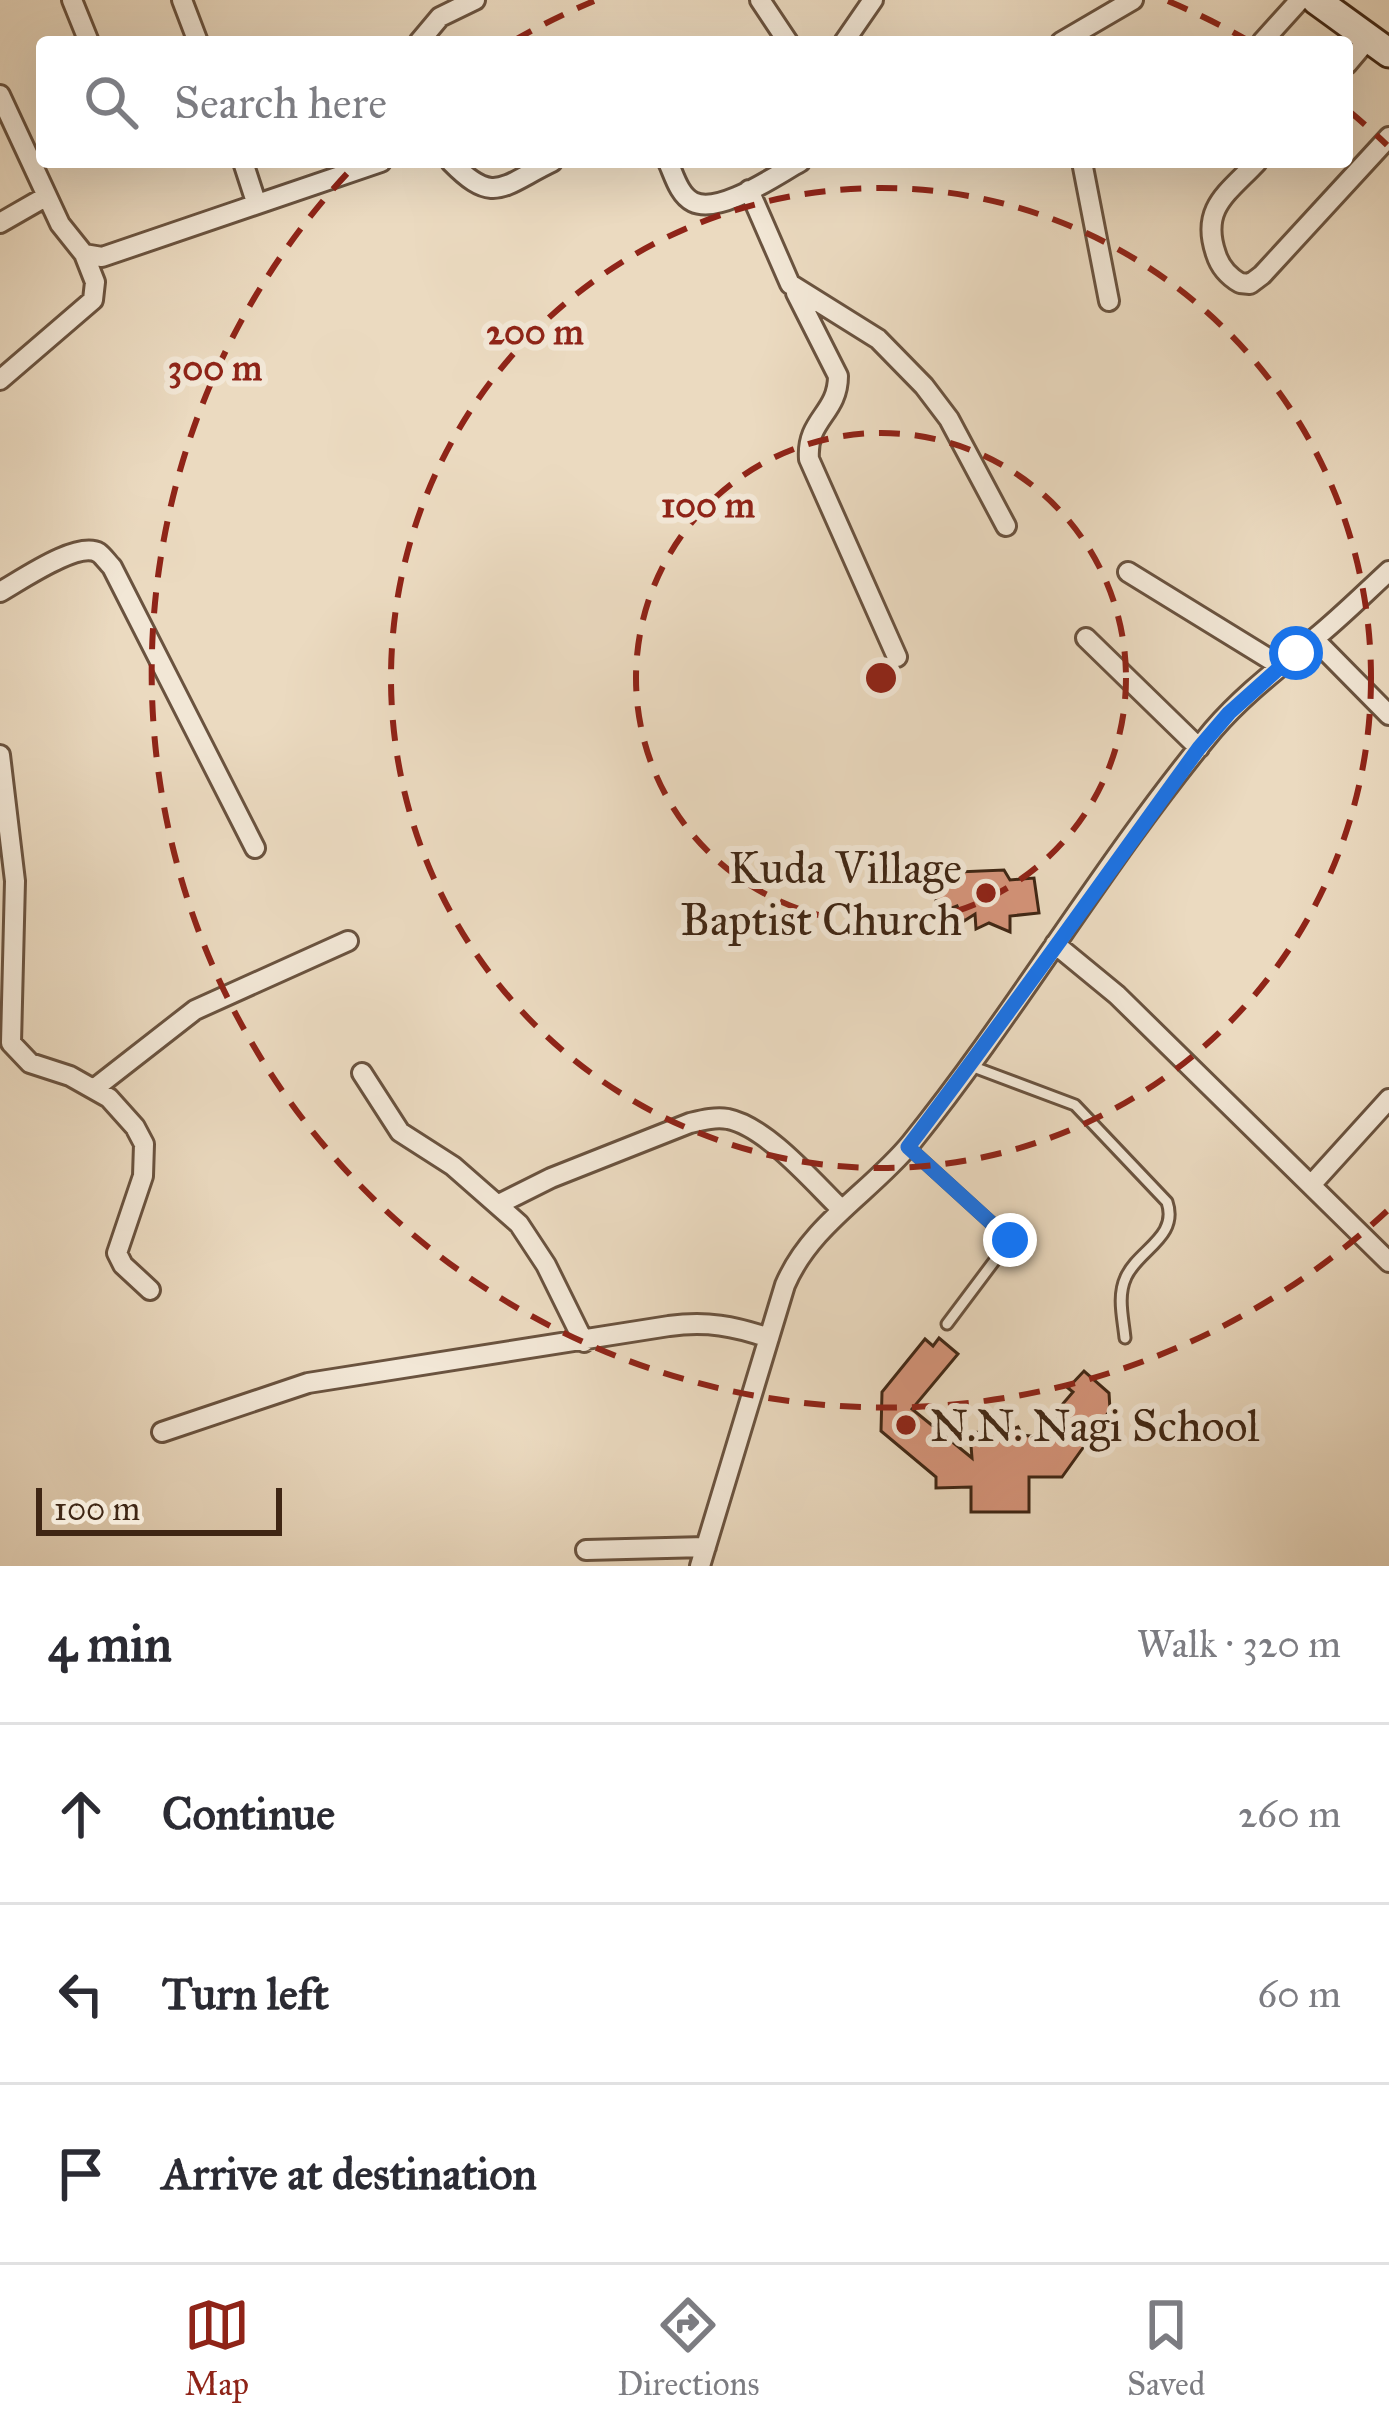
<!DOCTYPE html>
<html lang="en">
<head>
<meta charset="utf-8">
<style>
	:root { --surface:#fff; --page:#f2f2f3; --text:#2b2b33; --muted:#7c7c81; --line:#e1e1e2; --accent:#8f2418 }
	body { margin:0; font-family:"IM FELL Great Primer",serif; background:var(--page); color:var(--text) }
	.scale { position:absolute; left:36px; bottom:30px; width:246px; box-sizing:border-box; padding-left:12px; border:6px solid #3f2614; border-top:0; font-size:33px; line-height:42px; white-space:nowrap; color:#3f2614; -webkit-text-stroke:9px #f2e7d6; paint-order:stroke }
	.stop { position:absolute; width:36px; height:36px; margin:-27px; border:9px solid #1a73e8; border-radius:50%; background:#fff }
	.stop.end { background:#1a73e8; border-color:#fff; box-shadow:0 3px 12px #0008 }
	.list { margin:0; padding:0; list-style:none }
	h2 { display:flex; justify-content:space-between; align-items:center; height:156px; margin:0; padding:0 48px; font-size:51px }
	h2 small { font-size:39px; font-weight:400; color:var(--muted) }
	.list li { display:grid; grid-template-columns:78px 1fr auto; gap:36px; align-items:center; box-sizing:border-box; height:180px; padding:0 48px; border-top:3px solid var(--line) }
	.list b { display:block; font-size:45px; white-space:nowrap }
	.list em { font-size:39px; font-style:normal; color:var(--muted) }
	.icon { flex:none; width:66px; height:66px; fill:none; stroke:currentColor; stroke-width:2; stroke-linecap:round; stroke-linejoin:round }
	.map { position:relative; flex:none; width:1389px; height:1566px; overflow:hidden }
	.search { position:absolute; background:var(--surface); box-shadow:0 12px 48px #0002; left:36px; right:36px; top:36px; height:132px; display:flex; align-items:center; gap:30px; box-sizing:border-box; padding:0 42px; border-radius:12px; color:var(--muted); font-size:45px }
	.sheet { height:696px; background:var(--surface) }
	nav { display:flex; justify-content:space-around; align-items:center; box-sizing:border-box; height:168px; border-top:3px solid var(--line); background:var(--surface); font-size:33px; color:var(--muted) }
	nav a { display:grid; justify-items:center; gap:6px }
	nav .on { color:var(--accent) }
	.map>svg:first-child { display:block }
</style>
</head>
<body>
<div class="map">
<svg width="1389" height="1566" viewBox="0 0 1389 1566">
	<rect width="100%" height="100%" fill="#ebdac0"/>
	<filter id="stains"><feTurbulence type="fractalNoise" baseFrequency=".00167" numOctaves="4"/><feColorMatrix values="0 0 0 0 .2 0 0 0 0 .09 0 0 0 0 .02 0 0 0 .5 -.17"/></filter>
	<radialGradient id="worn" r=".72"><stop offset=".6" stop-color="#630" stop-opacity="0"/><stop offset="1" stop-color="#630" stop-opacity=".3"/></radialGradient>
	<path fill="#d5947a" stroke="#3f2614" stroke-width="3" d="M937,866l21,1v5l46,-2 6,10 24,-2 5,35 -29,3v16l-21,-9 -13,6 -1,-15 -11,7 -7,-15 -15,6 -6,-8z
		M939,1338l19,16 -46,55 60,49 -2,-25 9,-1 11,-8 21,6 7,-3 4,8 48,6 -22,-20 25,-29 -5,-4 16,-17 25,22 1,17 -48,67h-33v35h-58v-25l-35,1v-11l-55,-46 1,-39 43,-53 8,7z"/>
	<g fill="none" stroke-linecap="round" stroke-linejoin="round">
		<g stroke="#6a533f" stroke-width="15">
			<path id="lane" d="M971,1066l104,39 92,97c12,35 -29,48 -41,75 -9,19 -3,41 -1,61
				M908,1147l102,93 -63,84"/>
		</g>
		<g stroke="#6a533f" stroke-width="24">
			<path id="street" d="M72,0l17,42
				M182,0l16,42
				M760,0l28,42
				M419,42l21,-25 35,-17
				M844,42l29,-42
				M1061,42l72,-42
				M1262,42l38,-42
				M1347,64l22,-26
				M0,95l60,129 24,30 18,3 279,-95
				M243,162l13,40
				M451,162c43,44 51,24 101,0
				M668,162c6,13 11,33 25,40 27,13 83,-27 107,-40
				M1082,162l27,139
				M1257,162c-29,31 -57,46 -41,92 4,13 12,22 24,29l10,1 12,-9 127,-138
				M749,190l41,94 88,55 46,47 25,33 57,107
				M0,223l47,-27
				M796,293l42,83c0,38 -32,43 -29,83l88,198
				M0,380l93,-80 2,-18 -11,-28
				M1128,572l151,93
				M0,592c20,-11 78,-52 99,-39 3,2 10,11 13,14l143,281
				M1086,638l113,110
				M1314,639l75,76
				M0,755l15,126 -4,162 19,20 40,13 39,22 26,29 9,17 -1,32 -26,77 6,12 27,25
				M1055,944l62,51 272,267
				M362,1073l38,59 53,34 66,58 27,41 38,77
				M95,1088l100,-78 153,-69
				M1311,1185l78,-86
				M499,1204l52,-26 139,-55c13,-3 25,-6 38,-4 39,8 86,64 114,91
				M162,1432l146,-49 361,-57c38,-5 65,0 100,12
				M586,1550l120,-3
				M700,1566l85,-281c26,-61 86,-93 126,-142 107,-133 193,-282 302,-413 30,-35 66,-62 101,-91 26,-21 50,-45 75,-68"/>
		</g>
		<g stroke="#3f2614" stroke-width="33">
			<path id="secondary" d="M1316,0l73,53"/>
		</g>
		<use href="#lane" stroke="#f2e7d6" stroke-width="9"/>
		<use href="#street" stroke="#f2e7d6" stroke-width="18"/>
		<use href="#secondary" stroke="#f2e7d6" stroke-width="27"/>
	</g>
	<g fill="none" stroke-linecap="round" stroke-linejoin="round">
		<path stroke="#1a73e8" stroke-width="15" d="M1010,1240l-102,-93c100,-131 194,-266 291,-399l30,-35 67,-60"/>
	</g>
	<g fill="none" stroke="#8f2418" stroke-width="6" stroke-dasharray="21 15">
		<circle cx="881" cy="678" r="245"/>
		<circle cx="881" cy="678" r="490"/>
		<path d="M1387 1211A735 735 0 0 1 357 163M513 41A735 735 0 0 1 594 1M1168 1A735 735 0 0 1 1249 41M1349 111A735 735 0 0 1 1387 145"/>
	</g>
	<g fill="#8f2418" stroke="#f2e7d6" stroke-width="4.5">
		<circle cx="986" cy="893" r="12"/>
		<circle cx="906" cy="1425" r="12"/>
	</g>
	<g text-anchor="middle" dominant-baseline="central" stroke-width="12" stroke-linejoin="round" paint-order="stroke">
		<g font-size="45" fill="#3f2614" stroke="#f2e7d6" text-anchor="end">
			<text x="962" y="867">Kuda Village<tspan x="962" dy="52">Baptist Church</tspan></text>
			<text x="930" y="1425" text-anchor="start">N.N. Nagi School</text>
		</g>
	</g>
	<circle cx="881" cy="678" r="18" fill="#8f2418" stroke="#f2e7d6" stroke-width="6"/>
	<g font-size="36" text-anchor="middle" font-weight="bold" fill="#8f2418" stroke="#f2e7d6" stroke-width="12" stroke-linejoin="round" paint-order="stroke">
		<text x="535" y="344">200 m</text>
		<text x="215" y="380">300 m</text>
		<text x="708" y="517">100 m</text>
	</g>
	<rect width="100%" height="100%" filter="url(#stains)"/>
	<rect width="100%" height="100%" fill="url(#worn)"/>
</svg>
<div class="scale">100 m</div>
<div class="stop" style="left:1296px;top:653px"></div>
<div class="stop end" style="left:1010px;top:1240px"></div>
<div class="search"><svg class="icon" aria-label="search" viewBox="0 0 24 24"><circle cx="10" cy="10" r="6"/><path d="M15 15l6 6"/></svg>Search here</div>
</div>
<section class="sheet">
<h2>4 min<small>Walk · 320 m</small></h2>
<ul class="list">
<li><svg class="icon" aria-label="ahead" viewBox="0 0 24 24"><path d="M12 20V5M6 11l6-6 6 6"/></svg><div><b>Continue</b></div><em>260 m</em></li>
<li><svg class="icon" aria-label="left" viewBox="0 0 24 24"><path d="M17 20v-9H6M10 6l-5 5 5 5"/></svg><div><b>Turn left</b></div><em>60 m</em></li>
<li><svg class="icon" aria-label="arrive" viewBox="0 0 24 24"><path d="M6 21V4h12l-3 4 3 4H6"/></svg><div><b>Arrive at destination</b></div></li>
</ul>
</section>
<nav>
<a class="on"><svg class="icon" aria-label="map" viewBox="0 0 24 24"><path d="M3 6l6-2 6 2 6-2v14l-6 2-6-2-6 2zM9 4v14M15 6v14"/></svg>Map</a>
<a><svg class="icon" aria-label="directions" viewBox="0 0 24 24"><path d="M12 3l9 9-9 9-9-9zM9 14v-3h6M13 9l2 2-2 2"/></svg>Directions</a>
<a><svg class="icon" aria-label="saved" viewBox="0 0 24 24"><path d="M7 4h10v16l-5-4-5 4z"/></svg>Saved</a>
</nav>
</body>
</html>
